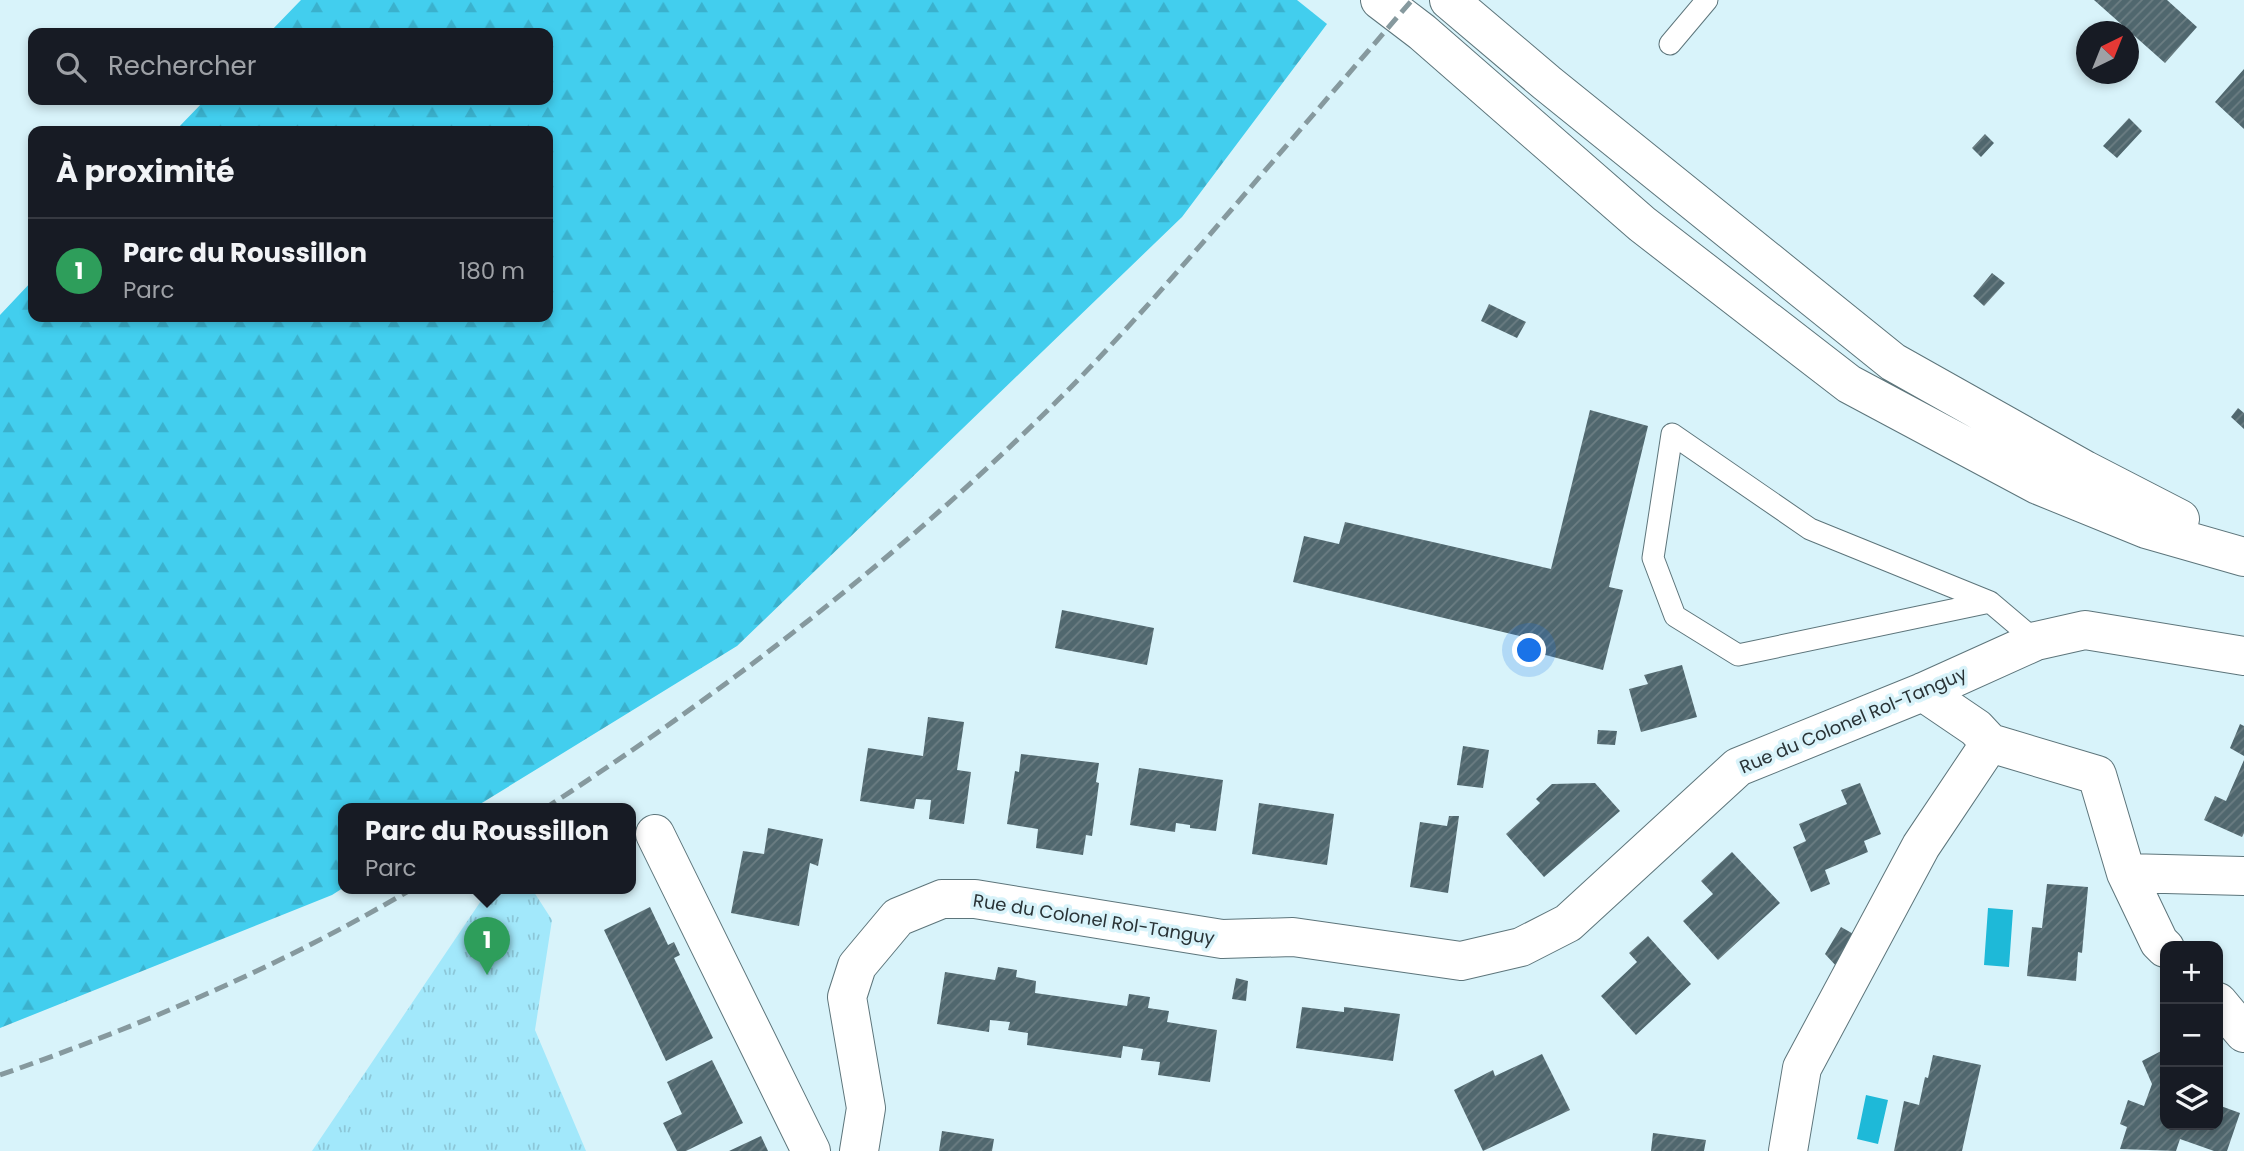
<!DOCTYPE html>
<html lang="fr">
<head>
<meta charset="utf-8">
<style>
	:root { --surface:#171b24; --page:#20242c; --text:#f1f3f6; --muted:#9ea1a6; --line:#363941; --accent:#d93025 }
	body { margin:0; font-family:Poppins,sans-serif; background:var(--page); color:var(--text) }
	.controls { position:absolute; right:21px; bottom:21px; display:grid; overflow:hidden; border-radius:14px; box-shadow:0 4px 10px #0003 }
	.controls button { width:63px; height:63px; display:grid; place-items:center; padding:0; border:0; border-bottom:2px solid var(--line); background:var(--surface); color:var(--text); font:35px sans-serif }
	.compass { position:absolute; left:2076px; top:21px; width:63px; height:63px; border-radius:50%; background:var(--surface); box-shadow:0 4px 10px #0003; rotate:43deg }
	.you { position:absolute; left:1530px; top:651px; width:24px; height:24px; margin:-18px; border:5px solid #fff; border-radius:50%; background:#1a73e8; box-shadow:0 0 0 10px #1a73e833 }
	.badge { display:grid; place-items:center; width:46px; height:46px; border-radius:50%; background:var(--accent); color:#fff; font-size:23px; font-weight:700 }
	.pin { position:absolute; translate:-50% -58px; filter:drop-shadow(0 2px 4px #0008) }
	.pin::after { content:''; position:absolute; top:37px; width:24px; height:21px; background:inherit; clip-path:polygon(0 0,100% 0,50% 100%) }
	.popup { position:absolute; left:338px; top:803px; width:298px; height:91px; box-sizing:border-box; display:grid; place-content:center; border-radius:14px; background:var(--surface); filter:drop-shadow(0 2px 5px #0005); font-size:23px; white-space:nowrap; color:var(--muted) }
	.popup b { font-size:26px; color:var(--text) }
	.popup::after { content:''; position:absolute; left:50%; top:100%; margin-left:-14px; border:14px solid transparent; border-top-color:var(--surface) }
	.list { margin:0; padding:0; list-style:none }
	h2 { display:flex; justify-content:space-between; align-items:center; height:91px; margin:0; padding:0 28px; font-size:30px }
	h2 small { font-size:23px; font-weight:400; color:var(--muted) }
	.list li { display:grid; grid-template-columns:46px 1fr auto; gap:21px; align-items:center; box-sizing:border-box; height:105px; padding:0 28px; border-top:2px solid var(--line) }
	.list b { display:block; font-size:26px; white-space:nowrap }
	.list p { margin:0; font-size:23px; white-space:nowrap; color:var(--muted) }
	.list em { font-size:23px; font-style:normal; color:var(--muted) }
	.icon { flex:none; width:38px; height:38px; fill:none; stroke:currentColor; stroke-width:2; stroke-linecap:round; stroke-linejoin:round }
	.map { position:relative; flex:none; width:2244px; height:1151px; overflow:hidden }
	.search { position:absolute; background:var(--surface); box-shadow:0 4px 10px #0003; left:28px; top:28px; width:525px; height:77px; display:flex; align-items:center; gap:18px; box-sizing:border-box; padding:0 24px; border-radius:14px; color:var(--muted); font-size:26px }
	.panel { position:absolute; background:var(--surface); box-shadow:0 4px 10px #0003; left:28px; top:126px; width:525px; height:196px; border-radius:14px }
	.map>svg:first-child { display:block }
</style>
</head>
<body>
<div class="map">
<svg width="2244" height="1151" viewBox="0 0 2244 1151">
	<defs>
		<pattern id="grass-tufts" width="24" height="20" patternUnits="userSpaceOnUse" patternTransform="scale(1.75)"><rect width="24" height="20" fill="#a2e8fb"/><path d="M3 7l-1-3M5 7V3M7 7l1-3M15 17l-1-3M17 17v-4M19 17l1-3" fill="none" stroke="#8cc7d8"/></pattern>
		<pattern id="forest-firs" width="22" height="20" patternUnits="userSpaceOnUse" patternTransform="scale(1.75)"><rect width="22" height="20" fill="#42ceee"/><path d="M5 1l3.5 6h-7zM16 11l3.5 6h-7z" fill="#3ab1cd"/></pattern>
		<pattern id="building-hatch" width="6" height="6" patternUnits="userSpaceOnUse" patternTransform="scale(1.75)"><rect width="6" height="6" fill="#50676e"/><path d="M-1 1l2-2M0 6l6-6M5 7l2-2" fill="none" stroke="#6c7e83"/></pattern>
	</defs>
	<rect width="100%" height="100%" fill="#d8f3fa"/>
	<path fill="url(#grass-tufts)" d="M489,889h43l20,31 -17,110 51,121h-274z"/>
	<path fill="url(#forest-firs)" d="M301,0h996l30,24 -145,193 -445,429 -265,163h-128l-1,79 -11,7 -332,133v-713l33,-35v37h515v-186h-373l30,-31h343v-67h-279z"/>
	<path fill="#1eb9d8" d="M1988,908l25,2 -4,57 -25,-2z
		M1866,1095l22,5 -10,44 -21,-5z"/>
	<path fill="url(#building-hatch)" d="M2094,0h73l30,27 -32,36z
		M2244,69v60l-29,-27z
		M2129,118l13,13 -25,27 -14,-12z
		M1985,134l9,9 -13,14 -9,-9z
		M1992,273l13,10 -21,23 -11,-10z
		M1489,304l37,18 -9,16 -36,-17z
		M2238,408l6,5v16l-13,-12z
		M1590,410l58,16 -39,161 14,3 -20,80 -69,-18 3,-12 -244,-58 11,-46 35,8 6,-22 206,47z
		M1062,610l92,18 -7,37 -92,-17z
		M1682,665l15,52 -56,15 -12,-43 19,-5 -4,-9z
		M928,717l36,5 -7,48 14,2 -7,52 -35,-5 2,-19 -15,-1 -2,10 -54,-8 8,-53 55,8z
		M2240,724l4,2v30l-14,-8z
		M1598,730l19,1 -2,14 -18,-1z
		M1463,746l26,4 -6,38 -26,-3z
		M1021,754l78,9 -3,19 3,1 -7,53 -6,-1 -3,20 -47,-7 2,-19 -31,-5 8,-53 4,1z
		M2244,760v73l-2,4 -38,-17 11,-24 11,5z
		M1139,768l84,12 -7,51 -26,-3v-3l-14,-2 -1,9 -45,-7z
		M1595,783l25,28 -76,66 -38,-43 34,-31 -4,-4 16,-15z
		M1860,783l21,51 -17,7 4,11 -43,18 5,14 -19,8 -18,-45 13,-6 -7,-17 48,-20 -6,-14z
		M1259,803l75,11 -7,51 -75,-11z
		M1449,816h10l-11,77 -38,-6 10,-65 27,4z
		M768,828l55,11 -5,27 -8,-3 -11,63 -68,-13 12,-62 21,3z
		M1732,852l48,51 -62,57 -35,-39 30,-27 -12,-13z
		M2047,884l41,3 -6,66 -4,-1 -2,29 -49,-5 5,-49 10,1z
		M650,907l18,38 6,-3 6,13 -6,3 39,80 -47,23 -62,-131z
		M1841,927l16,9 -19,32 -13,-14z
		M1648,936l43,48 -55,51 -35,-39 36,-34 -8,-9z
		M998,967l19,3 -1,7 20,4 -1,12 92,13 2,-12 21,3 -2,11 21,3 -2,11 50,8 -7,52 -52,-7 2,-13 -19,-2 2,-11 -20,-3 -2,12 -94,-13 1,-12 -20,-3 2,-8 -20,-2 -1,12 -52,-8 8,-52 50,8z
		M1236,978l12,3 -2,20 -14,-2z
		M1302,1007l42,5v-5l56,7 -7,47 -97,-13z
		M2165,1049v76h53v-20l22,8 -13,38h-13l-34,-12 -4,12 -56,-2 7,-22 -7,-3 8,-24 16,6 8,-22 -10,-23z
		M1542,1054l28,56 -87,41 -29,-61 39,-20 2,6z
		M1933,1055l48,10 -19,86h-68l10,-50 15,4 6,-28 3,1z
		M712,1060l31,63 -57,28h-9l-14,-28 19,-9 -15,-32z
		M942,1131l52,8 -2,12h-53z
		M1653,1133l53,7 -2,11h-53z
		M761,1136l7,15h-39z"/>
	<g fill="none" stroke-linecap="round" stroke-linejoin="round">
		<g stroke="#5d757b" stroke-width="23">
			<path id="lane" d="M1670,44l37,-44
				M1990,602l-180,-73 -138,-95 -19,124 22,58 63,39 252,-53 46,39"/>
		</g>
		<g stroke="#5d757b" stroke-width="40">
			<path id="street" d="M1990,743l107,32 29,98 33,69 6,6
				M655,834l156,317
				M2126,873l118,3
				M2218,1002l26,31
				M859,1151l7,-43 -19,-111 10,-31 41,-49 44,-18h33l247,40 71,-2 168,24 60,-14 47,-24 170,-156 185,-75 113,-51 49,-11 159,26
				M1788,1151l14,-83 119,-222 69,-103 -14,-15 -53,-36"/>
		</g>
		<g stroke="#5d757b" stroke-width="40">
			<path id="primary" d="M1380,0l42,32 220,192 207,160 189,101 108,44 98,28
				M1449,0l98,83 346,279 192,108 95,49"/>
		</g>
		<use href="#lane" stroke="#fff" stroke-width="21"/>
		<use href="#street" stroke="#fff" stroke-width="38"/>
		<use href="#primary" stroke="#fff" stroke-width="38"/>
		<path stroke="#86999e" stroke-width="5" stroke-dasharray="14 7" stroke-linecap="butt" d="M544,809c182,-118 352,-249 506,-401 64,-63 123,-131 182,-199 60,-70 120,-139 180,-209
			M0,1075c143,-50 281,-109 412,-186"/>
	</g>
	<g text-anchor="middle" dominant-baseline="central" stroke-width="7" stroke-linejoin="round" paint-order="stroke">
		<g font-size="18" fill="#293336" stroke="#d8f3fa">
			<text transform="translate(1853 720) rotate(-23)">Rue du Colonel Rol-Tanguy</text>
			<text transform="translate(1094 919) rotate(9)">Rue du Colonel Rol-Tanguy</text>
		</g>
	</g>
</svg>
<div class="controls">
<button>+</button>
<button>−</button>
<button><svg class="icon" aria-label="layers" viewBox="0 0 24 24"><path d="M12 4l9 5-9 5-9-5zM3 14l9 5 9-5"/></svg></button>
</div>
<svg class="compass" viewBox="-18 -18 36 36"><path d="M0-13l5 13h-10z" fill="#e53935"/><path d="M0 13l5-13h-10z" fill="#9ea1a6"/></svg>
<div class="you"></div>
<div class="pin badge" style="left:487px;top:975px;background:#2e9e5b">1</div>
<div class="popup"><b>Parc du Roussillon</b>Parc</div>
<div class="search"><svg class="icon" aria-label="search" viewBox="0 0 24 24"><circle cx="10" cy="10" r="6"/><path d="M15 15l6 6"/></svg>Rechercher</div>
<section class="panel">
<h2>À proximité<small></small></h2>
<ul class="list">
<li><span class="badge" style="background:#2e9e5b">1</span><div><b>Parc du Roussillon</b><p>Parc</p></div><em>180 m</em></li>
</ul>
</section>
</div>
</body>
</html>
